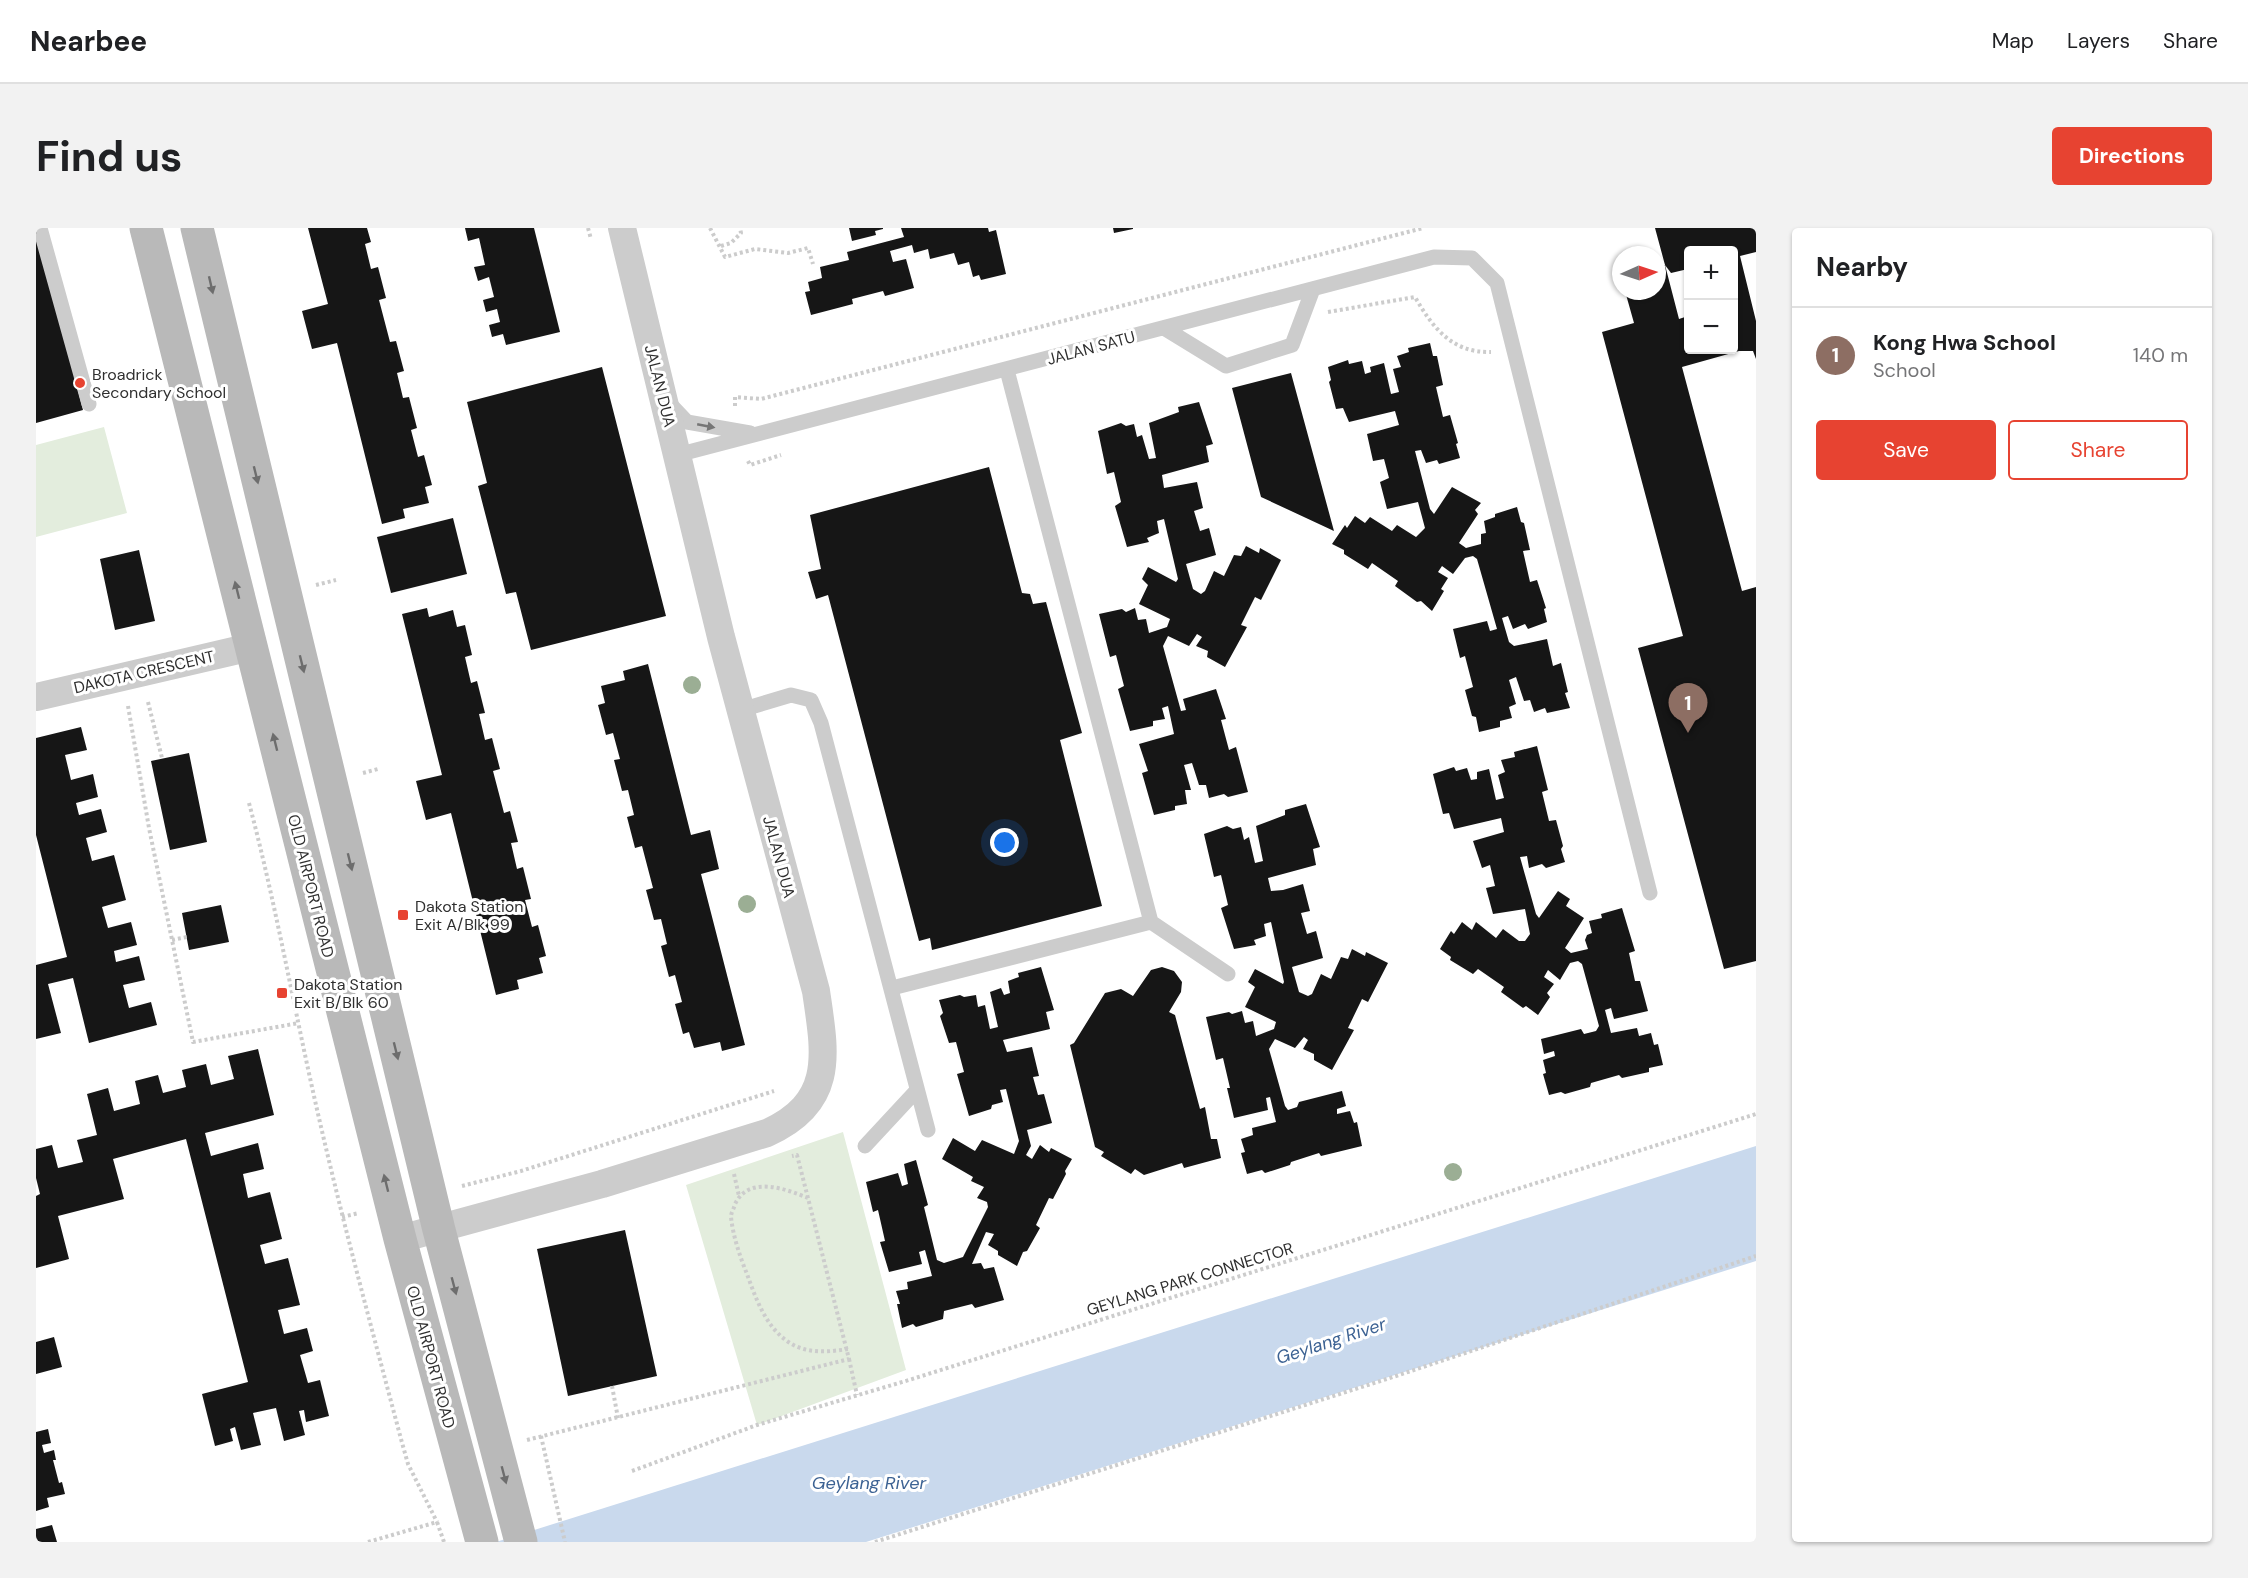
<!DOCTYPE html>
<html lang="en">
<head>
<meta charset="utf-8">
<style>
	:root { --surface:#fff; --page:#f2f2f2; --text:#202124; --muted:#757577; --line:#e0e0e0; --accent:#e74331 }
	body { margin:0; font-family:"DM Sans",sans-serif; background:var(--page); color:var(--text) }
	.controls { position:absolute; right:18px; top:18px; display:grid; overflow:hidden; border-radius:6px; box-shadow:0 2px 4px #0004 }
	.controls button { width:54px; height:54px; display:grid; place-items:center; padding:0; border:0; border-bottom:2px solid var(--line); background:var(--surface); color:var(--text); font:30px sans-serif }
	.compass { position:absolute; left:1576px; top:18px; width:54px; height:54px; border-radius:50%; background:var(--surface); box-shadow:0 2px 4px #0004; rotate:87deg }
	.you { position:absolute; left:969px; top:615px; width:21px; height:21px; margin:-15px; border:4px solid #fff; border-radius:50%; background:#1a73e8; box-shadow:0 0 0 9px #1a73e833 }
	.badge { display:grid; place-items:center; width:39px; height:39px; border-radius:50%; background:var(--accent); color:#fff; font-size:20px; font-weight:700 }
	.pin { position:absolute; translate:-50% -50px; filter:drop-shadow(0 2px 3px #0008) }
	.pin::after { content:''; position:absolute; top:32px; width:21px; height:18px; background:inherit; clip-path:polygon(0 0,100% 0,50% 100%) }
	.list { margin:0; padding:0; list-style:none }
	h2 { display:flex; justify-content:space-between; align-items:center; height:78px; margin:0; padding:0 24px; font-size:26px }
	h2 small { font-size:20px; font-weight:400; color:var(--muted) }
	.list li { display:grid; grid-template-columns:39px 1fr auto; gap:18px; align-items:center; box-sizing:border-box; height:96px; padding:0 24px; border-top:2px solid var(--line) }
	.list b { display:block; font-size:22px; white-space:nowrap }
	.list p { margin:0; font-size:20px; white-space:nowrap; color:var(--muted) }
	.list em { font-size:20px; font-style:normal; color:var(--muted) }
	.actions { display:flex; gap:12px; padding:18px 24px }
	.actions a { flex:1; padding:14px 0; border:2px solid var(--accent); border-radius:6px; text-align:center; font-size:21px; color:var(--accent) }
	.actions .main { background:var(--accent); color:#fff }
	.map { position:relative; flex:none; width:1720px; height:1314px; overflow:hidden; border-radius:6px }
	header { display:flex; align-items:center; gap:36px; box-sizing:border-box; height:84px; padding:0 30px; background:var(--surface); border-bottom:2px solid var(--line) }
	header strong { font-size:28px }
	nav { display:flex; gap:33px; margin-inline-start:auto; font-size:21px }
	.intro { display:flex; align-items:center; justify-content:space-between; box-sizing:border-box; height:144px; padding:0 36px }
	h1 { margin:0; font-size:42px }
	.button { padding:15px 27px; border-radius:6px; background:var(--accent); color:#fff; font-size:21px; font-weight:700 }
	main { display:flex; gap:36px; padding:0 36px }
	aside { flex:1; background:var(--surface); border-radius:6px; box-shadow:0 2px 4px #0004 }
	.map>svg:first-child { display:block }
</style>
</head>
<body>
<header>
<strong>Nearbee</strong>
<nav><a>Map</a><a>Layers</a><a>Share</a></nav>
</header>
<div class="intro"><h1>Find us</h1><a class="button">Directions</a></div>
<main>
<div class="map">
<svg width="1720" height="1314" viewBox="0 0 1720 1314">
	<rect width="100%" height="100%" fill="#fff"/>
	<path fill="#e3eddd" d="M68,199l23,86 -91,24v-92z
		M807,904l63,238 -149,55 -71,-240z"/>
	<path fill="#c9d9ed" d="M1720,918v115l-890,281h-370z"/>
	<path fill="#161616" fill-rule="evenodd" d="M272,0h59l4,14 -6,2 6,25 7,-2 8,31 -7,2 11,42 6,-1 8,30 -7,2 6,25 6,-1 8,31 -6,2 7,27 6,-2 8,30 -7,2 4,16 -26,6 2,9 -23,6 -45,-181 -25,6 -10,-38 26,-7z
		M429,0h69l26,104 -54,13 -3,-11 -11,3 -3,-12 11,-3 -3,-13 -11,3 -3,-12 11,-3 -5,-20 -11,4 -4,-14 11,-2 -6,-27 -11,3z
		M813,0h34v1l-8,2 1,4 -24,6z
		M865,0h87l1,4 7,-2 10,44 -25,6 -2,-5 -6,2 -4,-15 -11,3 -4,-12 -24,6 -2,-10 -14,4 -2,-8 -22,6 3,11 13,-3 8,29 -29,8 -2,-5 -31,8 1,5 -42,11 -6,-23 5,-1 -2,-9 14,-4 -2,-11 29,-7 -2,-8 57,-15z
		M1077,0h20v1l-19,4z
		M1619,0h101v24l-16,4 16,65v38l-3,-8h-14l-57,16 60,224 14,-4v374l-32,8 -86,-321 45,-12 -81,-304 32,-9 -9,-32h32v-23l8,-3zM1652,22h46v100h-46v-34l-9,3 -14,-54 6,8 17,-4z
		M1,4l46,178 -47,13v-190z
		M1394,115l3,13h4l6,29 -7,2 7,30 7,-2 8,28 -2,1 4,14 -21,6 -2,-4 -11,3 -5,-13 -6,1 15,58 4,5 18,-27 29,16 -6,7 3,4 -19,29 7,5 15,-4v-10l5,-1 -2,-12 11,-4v-3l22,-7 4,15 3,1 6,27 -7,1 7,31 7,-2 9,28 -2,1 3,13 -19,7 -3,-5 -12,5 -5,-13 -6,2 7,24 5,4 33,-7 6,27 8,-3 7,29 -3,1 5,15 -23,5 -2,-5 -11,4 -4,-12 -6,1 -8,-24 -7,3 7,24 -7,3 3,11 -12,3v6l-21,5 -3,-15 -4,-1 -7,-26 8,-3 -8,-31 -5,2 -7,-29 34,-8 3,10 7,-2 -20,-70 -4,-3 -8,2 -12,16 -11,-8 -4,6 10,6 -7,11 3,2 -12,20 -11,-10 -4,1 -22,-16 3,-5 -26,-18 -4,6 -24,-15v-4l-12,-6 13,-19 2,3 8,-12 10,7 5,-6 22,14 5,-6 19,12 9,-9 -7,-26 -31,7 -7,-27 9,-4 -5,-19 -11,2 -6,-27 32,-9 -4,-14 -46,11 -6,-14 -7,1 -7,-27 2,-2 -3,-13 20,-7 1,4 13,-3 3,13 6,-2 -1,-5 14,-4 7,31 8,-2 -6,-23 8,-2 -4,-11 12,-4 -1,-4z
		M566,139l64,249 -135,34 -15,-58 -10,2 -28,-108 9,-3 -20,-81z
		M1255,145l43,158 -73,-34 -29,-109z
		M1163,174l14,42 -7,2 3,16 -47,13 2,13 33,-6 6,26 -9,3 6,20 9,-3 7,27 -30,9 7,25 8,5 4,-3 9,-20 10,5 10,-21 7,1 5,-10 13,7 1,-5 21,12 -20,40 -6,-3 -14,28 6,2 -22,40 -18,-10 1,-6 -12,-5 6,-9 -5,-3 -8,12 -21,-10 -5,10 18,65 5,-1 -3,-11 33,-10 10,30 -5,1 8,30 7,-3 12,45 -20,5 -4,-3 -15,4 -3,-13h-7l-7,-22 -8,2 7,25h-6l2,14 -12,2v4l-21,5 -12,-42 6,-2 -9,-27 35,-10 -6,-28 -6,2 3,11 -12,2v5l-23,5 -12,-42 6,-3 -8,-31 -6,2 -11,-43 23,-5 4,3 9,-4 3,12 8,-1 3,14 18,-6 3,-8 -31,-15 9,-19 -6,-6 6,-12 28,15 2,-3 -14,-60 -7,2 2,12 -12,5 2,4 -22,5 -12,-41 6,-4 -7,-30 -7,2 -9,-43 23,-8 5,3 8,-2 3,13 5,-2 7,24 7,-1 -7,-35 30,-11 -1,-5z
		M953,239l33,126 8,1 3,10 13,-2 36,131 -22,7 42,166 -170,44 -2,-12 -11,3 -91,-346 -12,4 -8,-27 13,-3 -11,-54z
		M417,290l14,56 -76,19 -14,-56z
		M103,322l16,71 -40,9 -15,-71z
		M391,380l2,9 24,-7 4,17 8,-2 7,30 -7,2 6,26 6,-2 8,32 -6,1 6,26 7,-2 8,31 -7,2 11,42 6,-2 8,31 -7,1 6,26 6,-2 8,32 -6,1 7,27 6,-2 8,31 -7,2 4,15 -26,7 2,9 -23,6 -45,-182 -25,7 -10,-39 26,-6 -40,-161z
		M612,436l43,171 19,-5 9,39 -18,5 44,171 -23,6 -2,-9 -26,6 -5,-16 -6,2 -8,-30 7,-2 -7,-27 -6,2 -8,-31 6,-2 -6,-25 -7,1 -8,-30 7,-2 -11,-42 -7,2 -8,-31 7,-2 -6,-25 -6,1 -8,-31 6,-1 -7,-26 -7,2 -8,-30 7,-2 -4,-17 24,-6 -2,-9z
		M45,499l6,23 -22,5 6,25 22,-6 5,23 -22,6 3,12 22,-6 6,23 -21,6 6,23 22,-6 12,45 -24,7 6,21 23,-6 6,23 -23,6 2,11 23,-6 6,24 -22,5 6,23 22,-6 6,23 -68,18 -16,-65 -25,6 13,49 -25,6v-74l31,-8 -31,-122v-97z
		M1501,518l11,44 -6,2 7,29 7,-1 7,26 -2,3 4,13 -19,6 -4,-4 -13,4 -2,-12 -7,1 16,57 3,4 19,-27 12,8 -4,7 18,12 -19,30 6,5 17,-4 -3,-9 2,-5 5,-2 -3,-12 13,-3 -1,-4 21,-6 13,43 -6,2 6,28h5l8,30 -34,8 -3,-11 -6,2 6,23 26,-5 2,8 12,-3 3,12 4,-1 5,21 -14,3v4l-27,6 -3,-3 -28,8 -1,4 -25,7 -4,-2 -12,3 -6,-21 3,-1 -3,-13 12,-4 -1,-5 -10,3 -3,-15 40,-10 3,5 12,-3 3,-5 -17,-62 -4,-3 -8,2 -10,17 -12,-10 -4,7 10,7 -7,9 3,4 -12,18 -12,-9 -3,2 -22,-16 3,-5 -26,-18 -5,5 -23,-14 1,-3 -11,-8 11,-18 3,3 8,-12 10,8 4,-8 20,16 7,-9 16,12h6l5,-7 -5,-25 -32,5 -7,-26 9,-2 -5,-21 -8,3 -9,-27 31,-9 -3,-14 -47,11 -5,-16 -6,1 -10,-40 21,-7 2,4 11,-3 4,12 6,-1v-7l12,-3 7,31 8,-2 -6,-23 7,-3 -4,-12 14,-3 -1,-5z
		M153,525l18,89 -37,8 -19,-89z
		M1270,576l14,43 -7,2 3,16 -48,13 3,13 12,-1 20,-6 7,27 -9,2 6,21 9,-3 7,27 -31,9 7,25 9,4 4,-2 9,-20 10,5 10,-22 7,2 4,-10 13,7 1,-4 22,11 -20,39 -6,-3 -14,29 6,2 -22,40 -18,-10v-6l-11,-5 5,-9 -4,-3 -9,11 -20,-9 -6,10 16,57 3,4 9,-3 2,-5 43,-11 4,15 -9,3v5l13,-3 4,12 3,-1 5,24 -41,10 -2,-3 -28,9 -1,3 -25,8 -3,-3 -15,4 -6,-21 4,-1 -4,-13 12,-4 -1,-7 24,-6 -6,-25 -4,1 2,12 -34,8 -7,-30h3l-7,-30 -7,2 -10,-43 23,-5 3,2 10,-3 3,12 8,-2 3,15 18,-7 2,-7 -31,-15 10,-20 -7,-5 7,-13 28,15 1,-2 -13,-60 -7,2 2,12 -12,4 2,5 -22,4 -13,-41 7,-3 -7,-30 -7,2 -10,-43 23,-8 6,3 8,-2 3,13 5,-3 6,26 8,-2 -7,-35 29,-11v-5z
		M185,677l8,37 -40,8 -7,-37z
		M1005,739l13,43 -8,2 4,17 -47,11 4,12 25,-5 7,29 -6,1 5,18 6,-1 8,29 -25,7 4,16 -5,9 6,4 8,-14 9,7 2,-4 21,11 -7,12 1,3 -13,25 -4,-1 -13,27 4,3 -13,23 -4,1 -6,14 -19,-11v-4l-10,-6 6,-11 -8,-2 -14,32 9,-1 3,6 10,-2 10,33 -29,8 -3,-4 -28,7 -1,8 -27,8 -3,-3 -11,4 -5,-24h3l-4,-13 12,-2 -1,-7 25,-6 -7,-26 -6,2 3,12 -33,8 -9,-30 5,-1 -7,-31 -5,2 -7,-30 32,-9 4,13 6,-2 -4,-20 12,-4 12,45 -4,2 13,53 7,3 19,-6 25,-50 -1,-5 -10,-4 7,-11 -13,-6 2,-4 -31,-18 11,-21 22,13 7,-11 32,14 5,-13 -13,-52 -6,1 3,12 -11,3 -1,4 -22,7 -12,-42 7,-2 -8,-30 -7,1 -9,-27 3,-3 -4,-13 21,-5 4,2 12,-2 2,12 7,-2 5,24 8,-2 -8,-35 11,-4 3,7 6,-2 -2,-12 11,-4 -1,-4z
		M1126,739l12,4 8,11 -1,10 -12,20 6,3 25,94 5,-2 6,32h6l4,19 -37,10 -2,-5 -38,12 -9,-6 -4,5 -30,-18 3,-4 -9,-5 -25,-102 4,-2 31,-50 16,-4 12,7 18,-26z
		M222,821l16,66 -69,18 6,23 47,-13 6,26 -21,5 5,24 22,-6 12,47 -22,6 5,19 23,-6 12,47 -22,5 6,24 23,-6 6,23 -13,4 8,28 12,-3 9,36 -23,6 -2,-12 -5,1 6,24 -21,6 -8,-33 -23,5 8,32 -20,5 -6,-23 -5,2 3,12 -18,5 -13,-52 46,-12 -62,-243 -73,20 11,40 -66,17 11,43 -33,9v-72l4,-2 -4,-16v-29l16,-4 6,23 25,-6 -6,-22 20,-5 -10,-41 21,-6 6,23 26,-7 -5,-23 23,-6 5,18 23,-6 -4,-17 24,-6 5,21 23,-6 -6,-23z
		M589,1002l32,146 -89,20 -31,-147z
		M18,1109l8,30 -26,7v-32z
		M12,1201l3,14 -9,2 2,8 10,-3 2,10h-3l6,23 3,-1 3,12 -18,4 2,9 -13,4v-79z
		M16,1297l5,17h-21v-13z"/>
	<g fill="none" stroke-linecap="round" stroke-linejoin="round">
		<path stroke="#ccc" stroke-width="4" stroke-dasharray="3 3" stroke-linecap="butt" d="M552,0l3,11
			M674,0l15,29 30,-8 33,4 20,-5 5,16
			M685,18l10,-3 10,-10 -1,-5
			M1292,84l87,-15c18,31 37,56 76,55
			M699,178v-9l26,2 662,-171
			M712,233l2,4 31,-10
			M280,357l20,-5
			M112,474l14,56
			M92,478l21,122 44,214 106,-19
			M327,545l15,-4
			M213,575c25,94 42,189 63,284 26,118 58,235 89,352l7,25 29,58
			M136,712l15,-3
			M698,946l5,22
			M426,958l59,-15 253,-80
			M772,970c-22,-9 -59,-23 -73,6 -1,5 -4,8 -4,13 2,19 9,40 16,57 9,25 19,54 43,69 17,11 39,9 58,6
			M306,989l17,-4
			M813,1131l8,36
			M576,1158l6,32
			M505,1208l24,106
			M491,1212l322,-81 -52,-204 -5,1
			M596,1243l125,-46 152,-45 847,-266
			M332,1314l69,-20 7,20
			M839,1314l518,-165 363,-121"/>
		<path stroke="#ccc" stroke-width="15" d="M4,0l49,176
			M1128,100l62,38 66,-21 21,-56
			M971,142l144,552 77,52
			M633,175l18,19 63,11
			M641,227l757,-198 38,1 25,25 153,610
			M705,482l50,-15 20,5 10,23 107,407
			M856,760l259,-66
			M829,918l52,-56"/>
		<path stroke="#ccc" stroke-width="28" d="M0,469l215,-50
			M364,1011l202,-55 165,-51c69,-31 58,-80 49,-142l-95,-354 -99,-409"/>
		<path stroke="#b9b9b9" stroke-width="33" d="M110,0l254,1011 82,303
			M161,0l242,1002 82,312"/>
	</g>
	<g fill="#9bae94">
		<circle cx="656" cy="457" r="9"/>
		<circle cx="711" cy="676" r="9"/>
		<circle cx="1417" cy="944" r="9"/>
	</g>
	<defs><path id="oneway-solid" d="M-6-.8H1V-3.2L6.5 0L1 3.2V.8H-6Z" transform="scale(1.5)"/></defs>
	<g fill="#6d6d6d">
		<use href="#oneway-solid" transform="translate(175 57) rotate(77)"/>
		<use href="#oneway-solid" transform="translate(220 247) rotate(76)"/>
		<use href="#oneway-solid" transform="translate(201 362) rotate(-104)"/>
		<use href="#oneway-solid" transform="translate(266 436) rotate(76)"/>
		<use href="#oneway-solid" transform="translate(239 514) rotate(-104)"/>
		<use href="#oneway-solid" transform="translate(314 634) rotate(76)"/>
		<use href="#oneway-solid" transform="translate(360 823) rotate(76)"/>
		<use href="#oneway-solid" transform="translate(350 955) rotate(-104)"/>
		<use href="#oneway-solid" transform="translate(418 1058) rotate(75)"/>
		<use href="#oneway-solid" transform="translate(468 1247) rotate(75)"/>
	</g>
	<use fill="#767676" href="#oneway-solid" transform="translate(670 198) rotate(11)"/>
	<g fill="#e74331" stroke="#fff" stroke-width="2">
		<circle cx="44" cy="155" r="6"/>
		<rect x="361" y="681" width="12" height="12" rx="3"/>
		<rect x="240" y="759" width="12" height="12" rx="3"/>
	</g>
	<g text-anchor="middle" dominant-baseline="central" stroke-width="6" stroke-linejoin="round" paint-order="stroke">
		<g font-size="16" fill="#2f2f2f" stroke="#fff">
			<text transform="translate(1055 120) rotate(-15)">JALAN SATU</text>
			<text transform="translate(624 158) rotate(76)">JALAN DUA</text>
			<text transform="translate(108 444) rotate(-13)">DAKOTA CRESCENT</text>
			<text transform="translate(743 629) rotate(75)">JALAN DUA</text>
			<text transform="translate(275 658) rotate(76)">OLD AIRPORT ROAD</text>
			<text transform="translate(1154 1051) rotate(-17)">GEYLANG PARK CONNECTOR</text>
			<text transform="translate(395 1129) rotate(75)">OLD AIRPORT ROAD</text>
		</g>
		<g font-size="16" fill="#2f2f2f" stroke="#fff" text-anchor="start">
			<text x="56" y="146">Broadrick<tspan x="56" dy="18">Secondary School</tspan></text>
			<text x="379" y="678">Dakota Station<tspan x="379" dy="18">Exit A/Blk 99</tspan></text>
			<text x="258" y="756">Dakota Station<tspan x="258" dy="18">Exit B/Blk 60</tspan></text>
		</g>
		<g font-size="18" font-style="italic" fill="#3c6293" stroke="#fff">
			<text transform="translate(1295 1113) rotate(-18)">Geylang River</text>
			<text x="833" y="1255">Geylang River</text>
		</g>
	</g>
</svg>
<div class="controls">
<button>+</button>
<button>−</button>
</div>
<svg class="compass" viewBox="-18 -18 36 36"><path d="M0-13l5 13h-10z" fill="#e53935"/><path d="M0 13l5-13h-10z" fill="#757577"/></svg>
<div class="you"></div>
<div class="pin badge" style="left:1652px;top:505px;background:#8d6e63">1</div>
</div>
<aside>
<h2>Nearby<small></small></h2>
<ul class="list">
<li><span class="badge" style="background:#8d6e63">1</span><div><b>Kong Hwa School</b><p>School</p></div><em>140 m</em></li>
</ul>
<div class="actions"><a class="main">Save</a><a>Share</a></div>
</aside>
</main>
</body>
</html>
